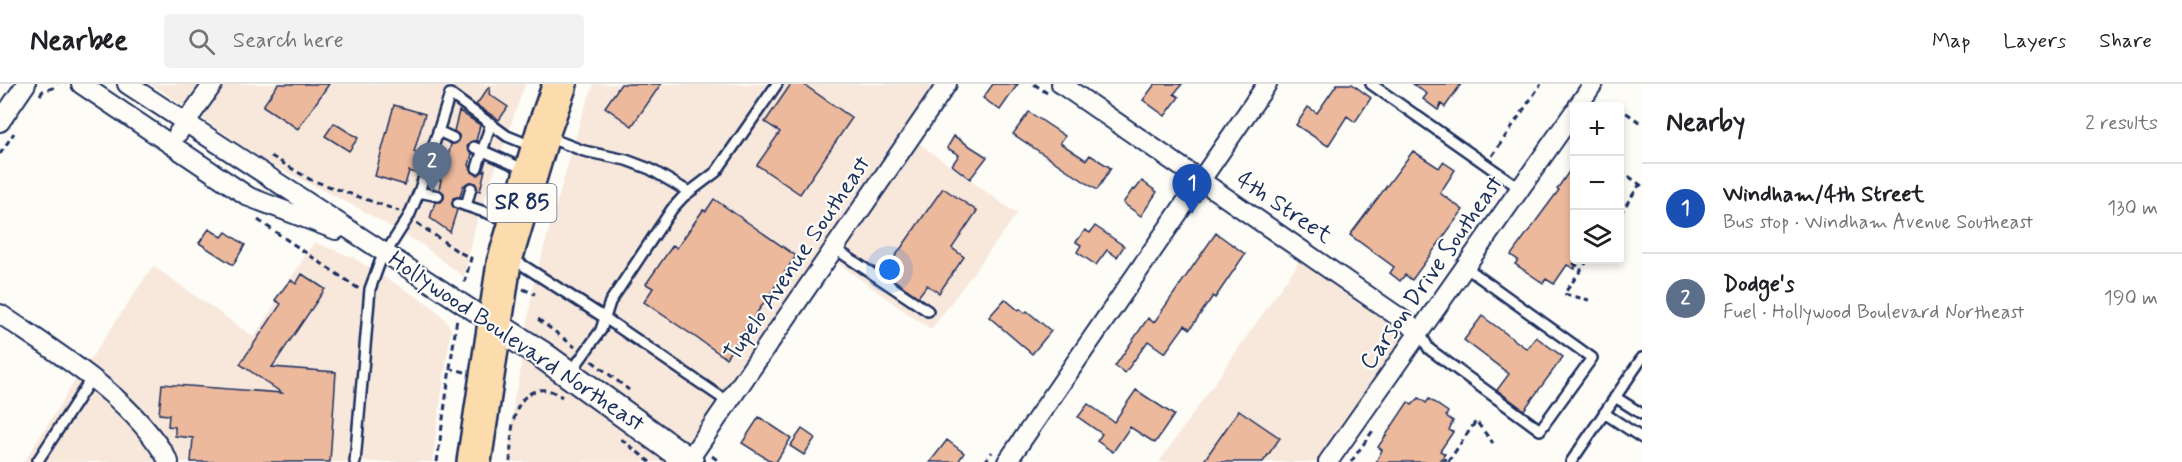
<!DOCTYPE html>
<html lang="en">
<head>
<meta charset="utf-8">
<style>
	:root { --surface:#fff; --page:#f2f2f2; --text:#202124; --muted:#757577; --line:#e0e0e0; --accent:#db2777 }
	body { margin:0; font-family:Mynerve,sans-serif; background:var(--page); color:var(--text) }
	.controls { position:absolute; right:18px; top:18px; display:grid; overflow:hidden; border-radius:6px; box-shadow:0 3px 9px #0003 }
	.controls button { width:54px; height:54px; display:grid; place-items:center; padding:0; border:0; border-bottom:2px solid var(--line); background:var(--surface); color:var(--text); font:30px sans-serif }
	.you { position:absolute; left:890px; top:186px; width:21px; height:21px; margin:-15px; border:4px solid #fff; border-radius:50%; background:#1a73e8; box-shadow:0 0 0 9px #1a73e833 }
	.badge { display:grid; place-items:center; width:39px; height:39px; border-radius:50%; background:var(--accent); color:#fff; font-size:20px; font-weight:700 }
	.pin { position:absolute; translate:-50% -50px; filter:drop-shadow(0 2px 3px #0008) }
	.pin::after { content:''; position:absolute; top:32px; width:21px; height:18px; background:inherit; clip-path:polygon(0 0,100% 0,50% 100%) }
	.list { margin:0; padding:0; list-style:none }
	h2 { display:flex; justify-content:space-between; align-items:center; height:78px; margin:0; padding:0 24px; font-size:26px }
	h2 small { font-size:20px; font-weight:400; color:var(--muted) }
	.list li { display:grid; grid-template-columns:39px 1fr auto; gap:18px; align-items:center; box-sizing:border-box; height:90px; padding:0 24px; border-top:2px solid var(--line) }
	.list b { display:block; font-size:22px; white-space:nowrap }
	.list p { margin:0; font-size:20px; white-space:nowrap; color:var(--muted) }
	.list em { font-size:20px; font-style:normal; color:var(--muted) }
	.icon { flex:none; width:33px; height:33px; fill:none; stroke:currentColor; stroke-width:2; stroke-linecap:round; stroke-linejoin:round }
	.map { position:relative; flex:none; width:1642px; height:378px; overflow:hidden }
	header { display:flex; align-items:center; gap:36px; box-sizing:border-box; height:84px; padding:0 30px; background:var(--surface); border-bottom:2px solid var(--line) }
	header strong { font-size:28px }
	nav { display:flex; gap:33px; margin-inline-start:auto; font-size:21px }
	.search { width:420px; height:54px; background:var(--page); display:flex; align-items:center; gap:15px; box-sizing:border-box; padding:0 21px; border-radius:6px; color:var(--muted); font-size:22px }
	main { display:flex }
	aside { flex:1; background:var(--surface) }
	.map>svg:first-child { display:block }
</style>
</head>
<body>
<header>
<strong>Nearbee</strong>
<div class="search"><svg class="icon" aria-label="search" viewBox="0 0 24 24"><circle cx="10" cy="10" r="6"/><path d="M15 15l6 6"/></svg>Search here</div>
<nav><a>Map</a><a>Layers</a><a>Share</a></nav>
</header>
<main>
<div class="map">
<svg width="1642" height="378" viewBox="0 0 1642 378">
	<rect width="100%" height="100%" fill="#fdfcf7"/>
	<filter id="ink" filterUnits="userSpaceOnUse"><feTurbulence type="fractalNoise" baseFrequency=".0167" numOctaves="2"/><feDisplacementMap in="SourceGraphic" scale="12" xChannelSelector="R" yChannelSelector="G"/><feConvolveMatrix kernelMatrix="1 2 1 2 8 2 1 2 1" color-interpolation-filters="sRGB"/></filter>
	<g filter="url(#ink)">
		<path fill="#f8e8dc" d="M151,0h52l-17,24z
			M223,0h302l-50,143 -11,50 -43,-33 -63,-36 -94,-47 -64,-44z
			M594,0h343l-250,364 -161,-114 7,-48 48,-168z
			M917,58l100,72 -86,116 -96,-69z
			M314,158l38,15 78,48 14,13 7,11 -19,133h-252l-23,-34 -15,-16 -55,-48 66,-98 101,71z
			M1301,175l106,75 -88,128h-160z
			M523,270l151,108h-165l5,-65 4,-11z
			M76,295l34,28 20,19 29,36h-135z"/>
		<path fill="#ecb99d" stroke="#1b2f5e" stroke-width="1.5" d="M278,0h51l-31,45 -35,-23z
			M621,0h40l-29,42 -27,-19z
			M791,0h12l49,34 -52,76 -43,-29 23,-33 -15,-10z
			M993,0h25l-18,26 -17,-12z
			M1155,0h27l-8,10 5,3 -14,19 -22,-16z
			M1337,0h15l19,14 -16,24 -8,-6 -19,30 -32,-21 12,-18 9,6z
			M1413,0h48l-16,23 -4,-3 -3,6 -15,-11 4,-5z
			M489,3l1,1 -1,6 19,13 -9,13 -23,-15z
			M394,21l31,9 -11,38 10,3 1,6 4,3 5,-2 3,-3 10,2 4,-17 8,-3v-6l-5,-4 5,-20 21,14 -4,16 -6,1 -3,5 5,7 -3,11 3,7 6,3 7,-5 -5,21 -3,-1 -2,-7 -6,-1 -6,4 -3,11 -7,1 -1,7 5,5 -7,22 -20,-14 5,-16h6l3,-4v-5l-5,-4 2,-9 -10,-2 -2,-6 -6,-2 -5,4 -9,-3 -4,14 -30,-9z
			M1029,28l36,24 -5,7 26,17 4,-5 21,13 -14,22 -84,-56z
			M334,39l24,15 -9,13 -24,-15z
			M954,52l33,21 -17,22 -18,-14 7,-10 -12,-7z
			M1413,67l26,17 4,-6 12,8 -15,23 23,17 -51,70 -7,-5 -5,6 -10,-8 4,-6 -44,-32z
			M1575,79v106l-8,-4 -13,19 -8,-5 -3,4 -28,-19 3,-4 -7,-5 39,-53 9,-12 -2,-1z
			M1142,97l15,11 -16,24 -18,-13 10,-14 2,1z
			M943,104l34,23 -25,37 12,9 -25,36 -12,-8 -9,12 -31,-22 9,-12 -4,-2z
			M714,115l82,57 -70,102 -82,-56 9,-14 -7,-4 27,-39 4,3 26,-38 3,1z
			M1095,142l29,20 -7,11 -10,-7 -11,15 -19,-13 4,-7 -5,-3 9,-12 5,3z
			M209,145l13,8 4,-5 19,13 -12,20 -34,-22z
			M1216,149l29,21 -30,44 -2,-2 -23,33 -5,-4 -20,28 -17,-12 -23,32 -10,-7 33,-48 5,4 2,-1z
			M302,190l23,15 -53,78 64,5 -6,90h-139l2,-24 -18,-2v-9l-7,-1 1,-11 -10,-1 3,-30 120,9 -42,-29 41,-60 -6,-4 12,-16 4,-4 5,4z
			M1005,215l13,11 2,-1 5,4 2,-2 24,20 -19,23 -43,-37z
			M1482,232l45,33 9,-12 27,20 -39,53 -27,-20 12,-16 -45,-34z
			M1136,306l38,25 -19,28 -25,-16 -17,25 -16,-11 5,-7 -24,-17 10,-13 26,18z
			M1419,314l7,5 3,-4 19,13 -2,4 7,5 -4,9 4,2 -13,19 5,3 -6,8h-63l6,-12 -4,-3 30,-45 4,3z
			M1239,326l41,28 -17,24h-60z
			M759,333l32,21 -15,24h-4l-30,-19z
			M802,345l13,9 -11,17 -14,-9z
			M947,356l17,13 -6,9h-28z"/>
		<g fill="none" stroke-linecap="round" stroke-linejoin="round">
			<g stroke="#1b2f5e" stroke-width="14">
				<path id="lane" d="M1371,0l150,105
					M438,47l15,7
					M547,53l37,14 42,9 24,9 39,23
					M474,63l52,23
					M430,73l20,-63 57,42 27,11
					M477,84l14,-45
					M419,108l5,-15
					M458,119l53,18
					M466,122l5,-18
					M834,164l94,63
					M513,175l92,59 123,84
					M1419,247l10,18 111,81 52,-72 -128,-92
					M571,288l30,-42 9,-28 62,-93 11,-12 33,-25 61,-88
					M1615,313l27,17
					M1604,329l38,25
					M37,378l54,-83
					M355,378l15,-173 10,-27 29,-46 10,-24 19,4
					M1571,378l71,-104"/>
			</g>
			<g stroke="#1b2f5e" stroke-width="22">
				<path id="street" d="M81,0l168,113 87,33
					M127,0l368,241
					M1061,0l358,247
					M1578,22l15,-22
					M0,38l26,-38
					M178,49l35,-49
					M0,230c60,41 132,83 169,148
					M688,377l259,-377
					M1007,378l260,-378
					M1328,378l246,-350"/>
			</g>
			<g stroke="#1b2f5e" stroke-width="30">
				<path id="secondary" d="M495,241l46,29 149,108"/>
			</g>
			<g stroke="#1b2f5e" stroke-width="38">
				<path id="highway" d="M474,378l30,-199 40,-134 16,-45"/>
			</g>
			<path stroke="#1b2f5e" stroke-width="3" stroke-dasharray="6 4.5" stroke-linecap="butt" d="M1034,0l13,9
				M40,11l3,-4 10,-3 4,-4
				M1620,29l1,-4 21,15
				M0,70l14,-21
				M271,72l40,24 88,31
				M1492,72l49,-72
				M1620,86l22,16
				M1620,130l20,-30
				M258,136l101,69
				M417,139l40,28 14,7 -7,27
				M1588,176l-24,34 25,6
				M1573,179l9,6
				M523,205l12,5
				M538,235l37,28
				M592,277l37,29
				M449,284l16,4
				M621,355l29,23
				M712,372l8,6
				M1441,375l8,1
				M437,378l20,-144
				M510,378c2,-23 -1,-62 25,-71 10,-3 19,0 27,6
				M985,378l7,-10
				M1351,378l23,-33
				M1448,378l28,-41 17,22"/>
			<use href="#lane" stroke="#fdfcf7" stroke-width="9"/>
			<use href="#street" stroke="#fdfcf7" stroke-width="18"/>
			<use href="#secondary" stroke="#fdfcf7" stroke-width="26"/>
			<use href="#highway" stroke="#fcdcac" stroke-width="33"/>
		</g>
	</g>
	<g text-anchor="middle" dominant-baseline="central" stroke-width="4.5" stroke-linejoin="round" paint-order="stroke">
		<rect fill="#fdfcf7" stroke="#5f6c8c" stroke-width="1.5" x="487.5" y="100" width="69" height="38" rx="4.5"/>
		<g font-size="22" font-weight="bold" fill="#1b2f5e">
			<text x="522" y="119">SR 85</text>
		</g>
		<g font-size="24" fill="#1b2f5e" stroke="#fdfcf7">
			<text transform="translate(1284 124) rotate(34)">4th Street</text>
			<text transform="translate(798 175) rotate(-56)">Tupelo Avenue Southeast</text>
			<text transform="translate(1432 189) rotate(-55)">Carson Drive Southeast</text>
			<text transform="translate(516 258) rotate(34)">Hollywood Boulevard Northeast</text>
		</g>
	</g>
</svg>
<div class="controls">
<button>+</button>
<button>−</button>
<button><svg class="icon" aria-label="layers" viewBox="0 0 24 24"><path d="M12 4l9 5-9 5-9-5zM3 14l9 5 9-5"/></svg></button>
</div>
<div class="you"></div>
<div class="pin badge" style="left:1192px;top:130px;background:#1a4fb4">1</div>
<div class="pin badge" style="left:432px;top:108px;background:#5c6f8a">2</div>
</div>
<aside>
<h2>Nearby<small>2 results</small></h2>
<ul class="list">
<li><span class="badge" style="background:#1a4fb4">1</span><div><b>Windham/4th Street</b><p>Bus stop · Windham Avenue Southeast</p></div><em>130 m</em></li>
<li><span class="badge" style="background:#5c6f8a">2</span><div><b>Dodge's</b><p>Fuel · Hollywood Boulevard Northeast</p></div><em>190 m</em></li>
</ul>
</aside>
</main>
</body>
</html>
